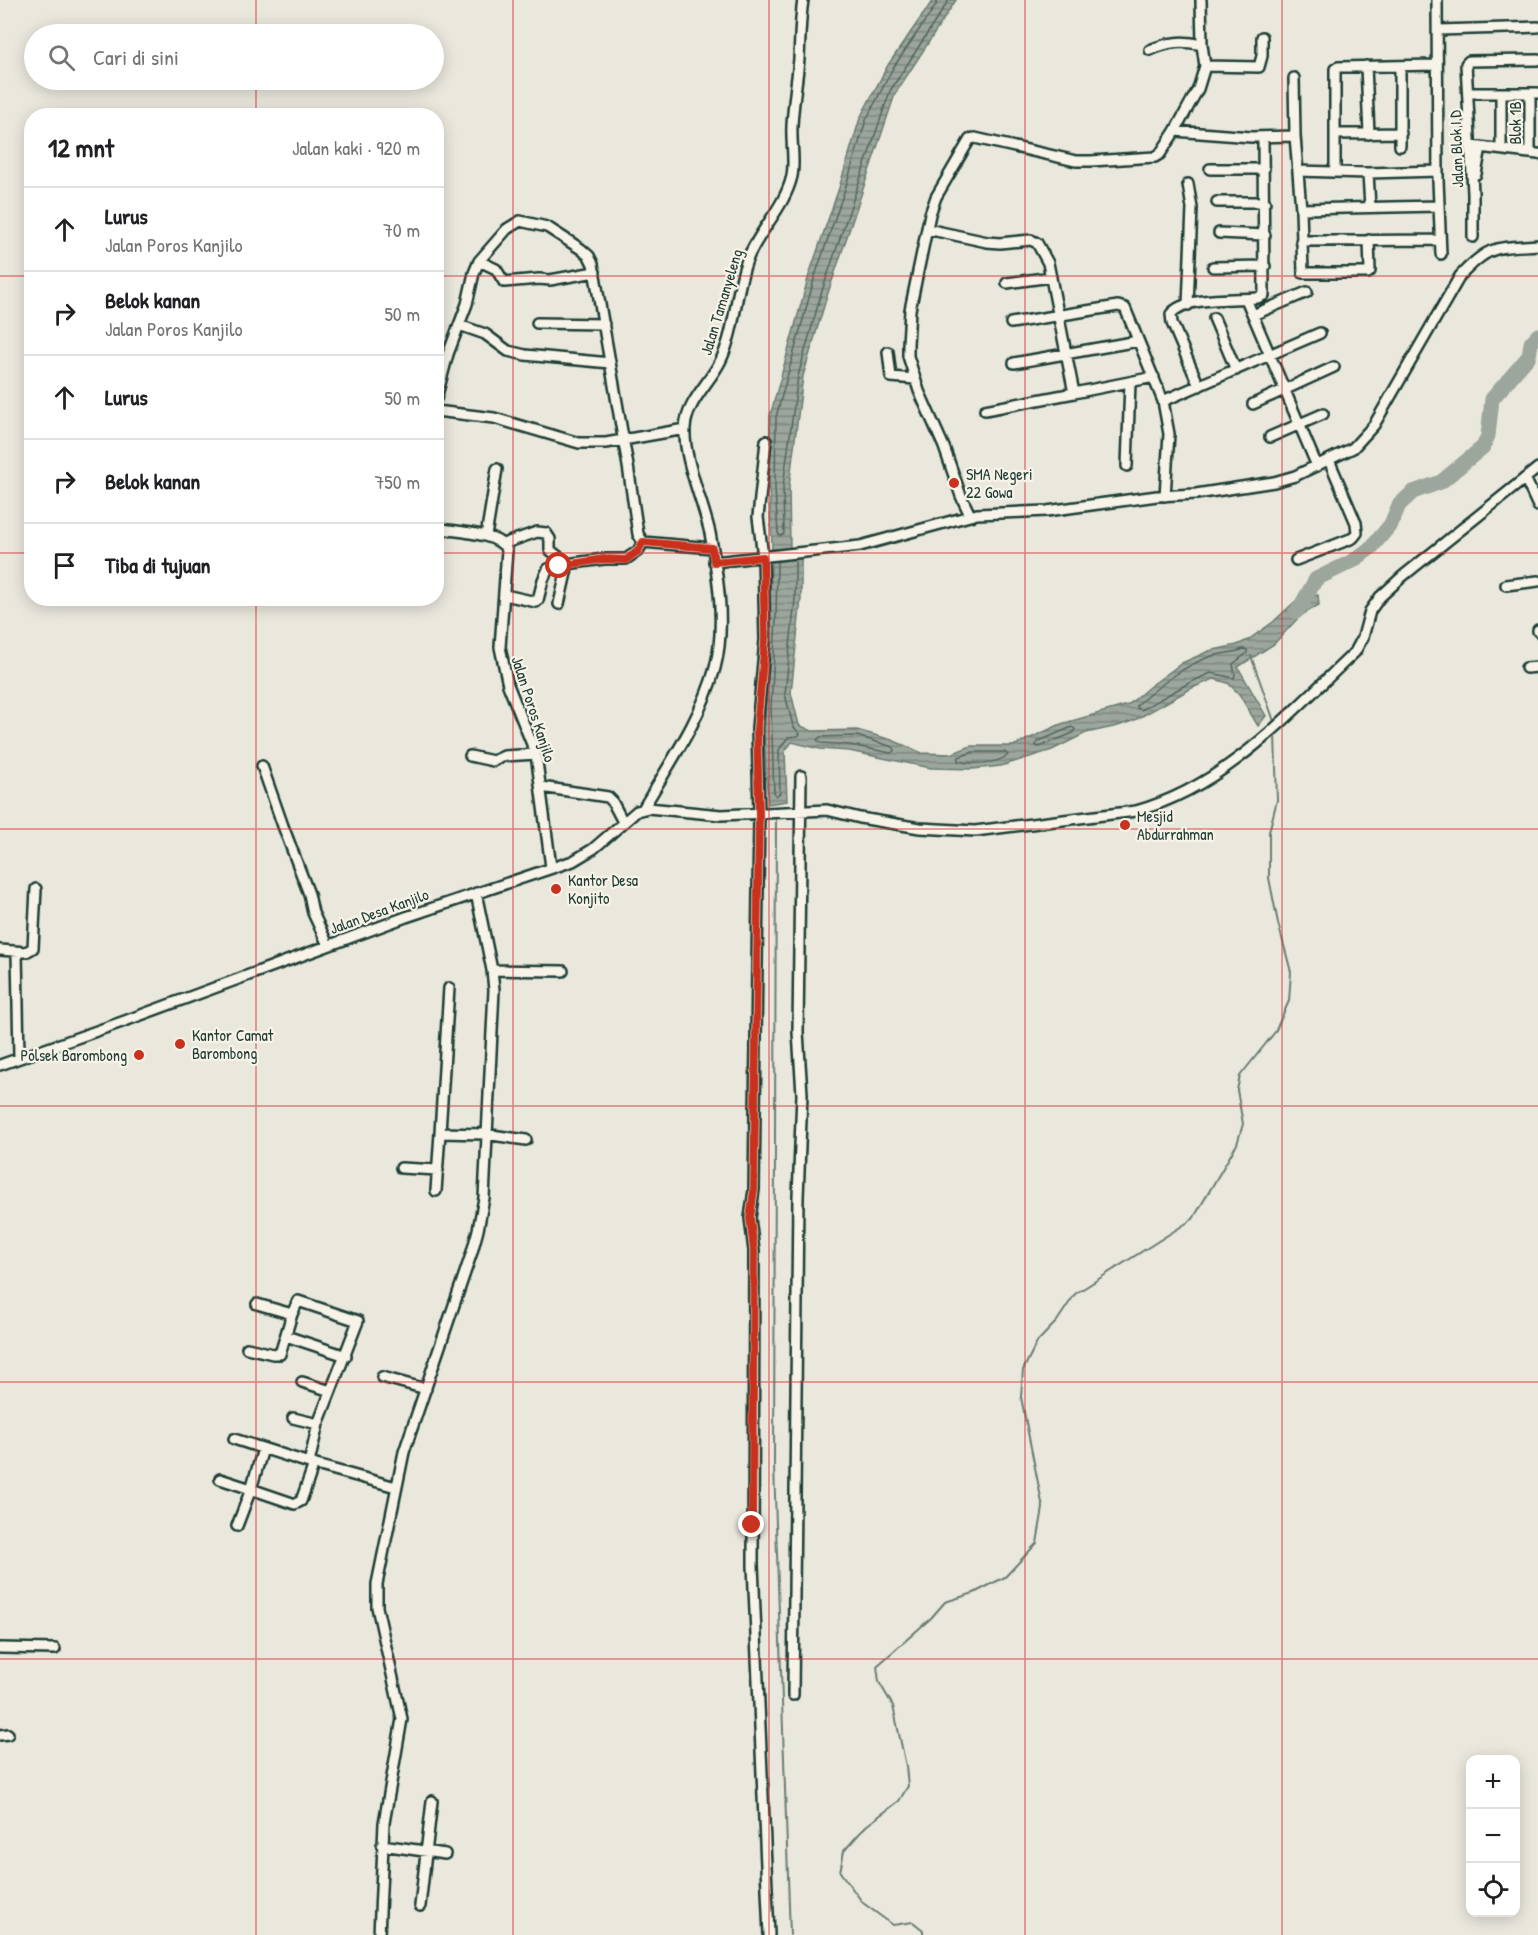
<!DOCTYPE html>
<html lang="id">
<head>
<meta charset="utf-8">
<style>
	:root { --surface:#fff; --page:#f6f6f6; --text:#202124; --muted:#757577; --line:#e0e0e0 }
	body { margin:0; font-family:"Patrick Hand",sans-serif; background:var(--page); color:var(--text) }
	.controls { position:absolute; right:18px; bottom:18px; display:grid; overflow:hidden; border-radius:12px; box-shadow:0 3px 15px #0003 }
	.controls button { width:54px; height:54px; display:grid; place-items:center; padding:0; border:0; border-bottom:2px solid var(--line); background:var(--surface); color:var(--text); font:30px sans-serif }
	.stop { position:absolute; width:18px; height:18px; margin:-14px; border:4px solid #c8321e; border-radius:50%; background:#fff }
	.stop.end { background:#c8321e; border-color:#fff; box-shadow:0 2px 6px #0008 }
	.list { margin:0; padding:0; list-style:none }
	h2 { display:flex; justify-content:space-between; align-items:center; height:78px; margin:0; padding:0 24px; font-size:26px }
	h2 small { font-size:20px; font-weight:400; color:var(--muted) }
	.list li { display:grid; grid-template-columns:39px 1fr auto; gap:18px; align-items:center; box-sizing:border-box; height:84px; padding:0 24px; border-top:2px solid var(--line) }
	.list b { display:block; font-size:22px; white-space:nowrap }
	.list p { margin:0; font-size:20px; white-space:nowrap; color:var(--muted) }
	.list em { font-size:20px; font-style:normal; color:var(--muted) }
	.icon { flex:none; width:33px; height:33px; fill:none; stroke:currentColor; stroke-width:2; stroke-linecap:round; stroke-linejoin:round }
	.map { position:relative; flex:none; width:1538px; height:1935px; overflow:hidden }
	.search { position:absolute; background:var(--surface); box-shadow:0 3px 15px #0003; left:24px; top:24px; width:420px; height:66px; display:flex; align-items:center; gap:15px; box-sizing:border-box; padding:0 21px; border-radius:33px; color:var(--muted); font-size:22px }
	.panel { position:absolute; background:var(--surface); box-shadow:0 3px 15px #0003; left:24px; top:108px; width:420px; height:498px; border-radius:24px }
	.map>svg:first-child { display:block }
</style>
</head>
<body>
<div class="map">
<svg width="1538" height="1935" viewBox="0 0 1538 1935">
	<defs>
		<pattern id="water-rules" width="6" height="5" patternUnits="userSpaceOnUse" patternTransform="scale(1.5)"><rect width="6" height="5" fill="#9ca69c"/><path d="M0 2.5h6" fill="none" stroke="#7f8880"/></pattern>
	</defs>
	<rect width="100%" height="100%" fill="#eae8dd"/>
	<filter id="ink" filterUnits="userSpaceOnUse"><feTurbulence type="fractalNoise" baseFrequency=".0167" numOctaves="2"/><feDisplacementMap in="SourceGraphic" scale="12" xChannelSelector="R" yChannelSelector="G"/><feConvolveMatrix kernelMatrix="1 2 1 2 8 2 1 2 1" color-interpolation-filters="sRGB"/></filter>
	<g filter="url(#ink)">
		<path fill="url(#water-rules)" stroke="#6a7c72" stroke-width="1.5" d="M933,0h23l-61,94 -68,202 -24,80 -14,111 1,61 11,5v46l-10,94 8,32 13,6 45,-1 35,10 30,13 29,1 20,-8h42l48,-22 67,-19 21,-18 33,-24 27,-12 28,-6 11,-5 25,-18 27,-25 18,-2 1,10 -19,11 -26,28 -36,23 28,49 -8,10 -19,-32 -11,-11 -14,-4 -22,9 -57,32 -17,6 -32,7 -34,17 -51,16 -28,3 -42,-1 -82,-17 -29,-2 -28,-7 -7,9 2,50 -19,3 -4,-64 8,-196 -3,-55 1,-73 39,-141 30,-87 21,-70 28,-53z"/>
		<g fill="none" stroke-linecap="round" stroke-linejoin="round">
			<path stroke="#51675e" stroke-width="1.5" d="M937,0l-1,5 -43,63 -27,52 -21,69 -30,87 -39,141 -1,72 3,44 2,3 4,-2 -1,-48 15,-110 23,-82 69,-203 59,-91
				M777,561l-1,58 -5,88 3,86 2,3 4,-3 -1,-43 9,-13 10,-1 2,-2 -7,-8 -8,-32 10,-95v-40
				M1244,649l3,1v3l-14,11 2,11 -1,3 -23,-5 -22,10 -48,27 -4,-2v-3c22,-19 47,-40 75,-49 10,-3 22,-3 32,-7z
				M1072,727l3,2 -2,4 -34,14 -3,-1 1,-4z
				M857,736l33,10 4,2v3l-3,2 -41,-8 -29,-2 -4,-3 3,-3z
				M973,752h32l3,3c-10,9 -37,10 -50,6l1,-4z"/>
			<path stroke="#6a7c72" stroke-width="2" d="M1251,656l24,68
				M776,816l-2,650 16,469
				M923,1935v-5l-10,-8 -20,3 -30,-22 -23,-31 4,-21 22,-25 33,-25 9,-15 -2,-20 -13,-60 -14,-24 -2,-16 54,-48 14,-16 29,-9 31,-16 32,-34 6,-35 -22,-111 2,-27 14,-28 20,-21 18,-27 118,-75 44,-75 6,-20 -6,-34 3,-14 35,-44 14,-31 2,-29 -13,-49 -9,-45v-46l8,-32 -2,-67"/>
			<path stroke="#9ca69c" stroke-width="15" d="M1296,612l3,-3 17,-30 37,-18 19,-14 19,-23 8,-19 14,-13 28,-10 42,-35 5,-11 4,-37 37,-43 2,-13 7,-8"/>
			<g stroke="#1f3d34" stroke-width="14">
				<path id="street" d="M1437,0l1,180 3,74
					M1438,30l100,-3
					M1150,50c19,-8 32,-10 52,-5l-1,-45
					M1205,66l54,1 3,-11v-19
					M1366,66l3,68
					M1294,78l1,58
					M1469,93h69
					M1501,93v56
					M1175,131l23,-42 7,-23 -3,-21
					M1336,134l65,-1
					M1400,146v-80
					M1471,146l67,8
					M1530,153v-60
					M1210,169h54
					M1298,171l70,2 70,-2
					M1335,171v-102l3,-2 98,-2
					M1368,173l2,34
					M1476,174l5,-27
					M1217,202h48
					M1301,209l137,-3
					M927,229l60,13 13,1 31,-3 6,3 11,20 26,130 80,-16
					M1219,233l46,2
					M1473,237v-44l-7,-129 3,-3 69,-1
					M1301,241l138,-1
					M479,261l17,8 8,13 35,-3 11,1 45,-8
					M1213,267l52,-1
					M1007,283l44,-6
					M1246,299l71,167
					M1188,305l4,-97 -4,-24
					M1253,315l54,-23
					M1214,318l22,52
					M537,323l67,1
					M1011,323l107,-17 7,2 38,93 6,33 -4,62
					M459,325l26,9 23,17 17,4 85,8
					M888,352l3,25 24,2
					M1014,363l124,-22
					M1199,386l-27,-63 -1,-9c14,-18 64,-14 86,-16l7,-3 -1,-158
					M436,399l12,-45 19,-50 7,-31 5,-12 28,-32 13,-8 27,6 34,22 8,7 4,8 35,202 10,68 5,8 69,6
					M1163,401l157,-68
					M1253,404l81,-37
					M985,410l89,-17
					M436,411l58,7 85,25h27l79,-14
					M1270,437l53,-23
					M766,441l-8,76 5,40 2,83 -8,88 2,86 -5,376 -4,28 4,33 -1,314 16,370
					M1127,466l3,-84
					M1525,478l13,28
					M970,515l-9,-19 -17,-49 -25,-56 -11,-35v-12l2,-34 20,-96 6,-17 34,-58 5,-1 101,23h15l64,-4 5,-3 15,-23 76,6 44,-1 6,73 2,64h65l2,-2 -1,-31
					M436,528c19,4 62,4 71,22l-7,97 8,38 28,69 15,113
					M486,536l11,-67
					M503,544l34,-12 9,1 4,6v11l18,14
					M1296,560l57,-22 4,-5 -1,-10 -27,-63
					M714,562l146,-16 117,-32 70,-3 110,-15 39,-2 78,-12 21,-6 58,-28 21,-23 86,-149c30,-32 36,-28 78,-31
					M1506,585l32,-4
					M505,595l31,7 2,-2 5,-20 5,-11 11,-4 45,-6h22l12,-8 5,-9
					M559,604l9,-40
					M1538,631v-1
					M1526,668l12,-1
					M470,756l23,5 11,-5 32,-2
					M262,766l21,60 26,68 4,19 15,32
					M541,787l67,10 4,4 11,21
					M643,809c26,-45 58,-90 72,-141 11,-42 3,-92 -5,-135 -7,-31 -27,-75 -25,-105 2,-27 25,-45 36,-68 15,-32 14,-68 26,-100 12,-30 38,-53 45,-84 3,-16 -1,-33 0,-50 1,-22 5,-45 7,-67 1,-20 1,-39 4,-59
					M0,950l26,2 7,-4 3,-59
					M17,952l2,106
					M492,970l71,1
					M449,988l-9,145 45,1 41,6
					M0,1065l122,-43 284,-105 167,-56 20,-12 44,-38 11,-3 73,7 106,-5 33,8 60,10 55,3 161,-20c89,-24 154,-98 219,-159l8,-15 7,-26 10,-14 23,-21 135,-108
					M401,1168l37,2
					M436,1191l4,-58
					M257,1304l35,10
					M286,1336l60,20
					M247,1348l26,6h7l12,-40 6,-13 60,20 -40,103 -9,39 87,24
					M382,1377l44,12
					M302,1382l29,9
					M293,1418l25,6
					M234,1439l75,24
					M263,1449l-12,40 44,15 6,-3 13,-37
					M220,1479l31,10 -14,37
					M0,1648l55,1
					M793,1695l5,-498 4,-103 -4,-62 3,-256
					M0,1735l8,-1
					M382,1845l63,9
					M420,1906l12,-105
					M379,1935l5,-112 18,-104 -25,-112v-23l27,-132 68,-200 6,-22 6,-32 10,-208 -2,-20 -16,-77"/>
			</g>
			<use href="#street" stroke="#f7f3e8" stroke-width="9"/>
		</g>
	</g>
	<g fill="none" stroke-linecap="round" stroke-linejoin="round" filter="url(#ink)">
		<path stroke="#c8321e" stroke-width="8" d="M559,566l45,-7 22,1 12,-9 5,-9 69,6 2,14 49,-5 2,83 -8,88 2,86 -5,376 -4,28 4,33 -2,274"/>
	</g>
	<path fill="none" stroke="#d62828" stroke-width="1.5" stroke-opacity="0.55" d="M256,0v34M513,0v1935M769,0v1935M1025,0v1935M1282,0v1935M256,80v36M0,276h32M436,276h1102M0,553h32M436,553h1102M256,598v1337M0,829h1538M0,1106h1538M0,1382h1538M0,1659h1538"/>
	<g fill="#c8321e" stroke="#f7f3e8" stroke-width="2">
		<circle cx="954" cy="483" r="6"/>
		<circle cx="1125" cy="825" r="6"/>
		<circle cx="556" cy="889" r="6"/>
		<circle cx="180" cy="1044" r="6"/>
		<circle cx="139" cy="1055" r="6"/>
	</g>
	<g text-anchor="middle" dominant-baseline="central" stroke-width="4.5" stroke-linejoin="round" paint-order="stroke">
		<g font-size="16" fill="#1f3d34" stroke="#f7f3e8">
			<text transform="translate(1515 123) rotate(-90)">Blok 1B</text>
			<text transform="translate(1456 149) rotate(-92)">Jalan Blok I D</text>
			<text transform="translate(721 302) rotate(-73)">Jalan Tamanyeleng</text>
			<text transform="translate(534 709) rotate(72)">Jalan Poros Kanjilo</text>
			<text transform="translate(379 911) rotate(-20)">Jalan Desa Kanjilo</text>
		</g>
		<g font-size="16" fill="#1f3d34" stroke="#f7f3e8" text-anchor="start">
			<text x="966" y="474">SMA Negeri<tspan x="966" dy="18">22 Gowa</tspan></text>
			<text x="1137" y="816">Mesjid<tspan x="1137" dy="18">Abdurrahman</tspan></text>
			<text x="568" y="880">Kantor Desa<tspan x="568" dy="18">Konjito</tspan></text>
			<text x="192" y="1035">Kantor Camat<tspan x="192" dy="18">Barombong</tspan></text>
			<text x="127" y="1055" text-anchor="end">Polsek Barombong</text>
		</g>
	</g>
</svg>
<div class="controls">
<button>+</button>
<button>−</button>
<button><svg class="icon" aria-label="locate" viewBox="0 0 24 24"><circle cx="12" cy="12" r="6"/><path d="M12 2v4M12 18v4M2 12h4M18 12h4"/></svg></button>
</div>
<div class="stop" style="left:559px;top:566px"></div>
<div class="stop end" style="left:752px;top:1525px"></div>
<div class="search"><svg class="icon" aria-label="search" viewBox="0 0 24 24"><circle cx="10" cy="10" r="6"/><path d="M15 15l6 6"/></svg>Cari di sini</div>
<section class="panel">
<h2>12 mnt<small>Jalan kaki · 920 m</small></h2>
<ul class="list">
<li><svg class="icon" aria-label="ahead" viewBox="0 0 24 24"><path d="M12 20V5M6 11l6-6 6 6"/></svg><div><b>Lurus</b><p>Jalan Poros Kanjilo</p></div><em>70 m</em></li>
<li><svg class="icon" aria-label="right" viewBox="0 0 24 24"><path d="M7 20v-9h11M14 6l5 5-5 5"/></svg><div><b>Belok kanan</b><p>Jalan Poros Kanjilo</p></div><em>50 m</em></li>
<li><svg class="icon" aria-label="ahead" viewBox="0 0 24 24"><path d="M12 20V5M6 11l6-6 6 6"/></svg><div><b>Lurus</b></div><em>50 m</em></li>
<li><svg class="icon" aria-label="right" viewBox="0 0 24 24"><path d="M7 20v-9h11M14 6l5 5-5 5"/></svg><div><b>Belok kanan</b></div><em>750 m</em></li>
<li><svg class="icon" aria-label="arrive" viewBox="0 0 24 24"><path d="M6 21V4h12l-3 4 3 4H6"/></svg><div><b>Tiba di tujuan</b></div></li>
</ul>
</section>
</div>
</body>
</html>
